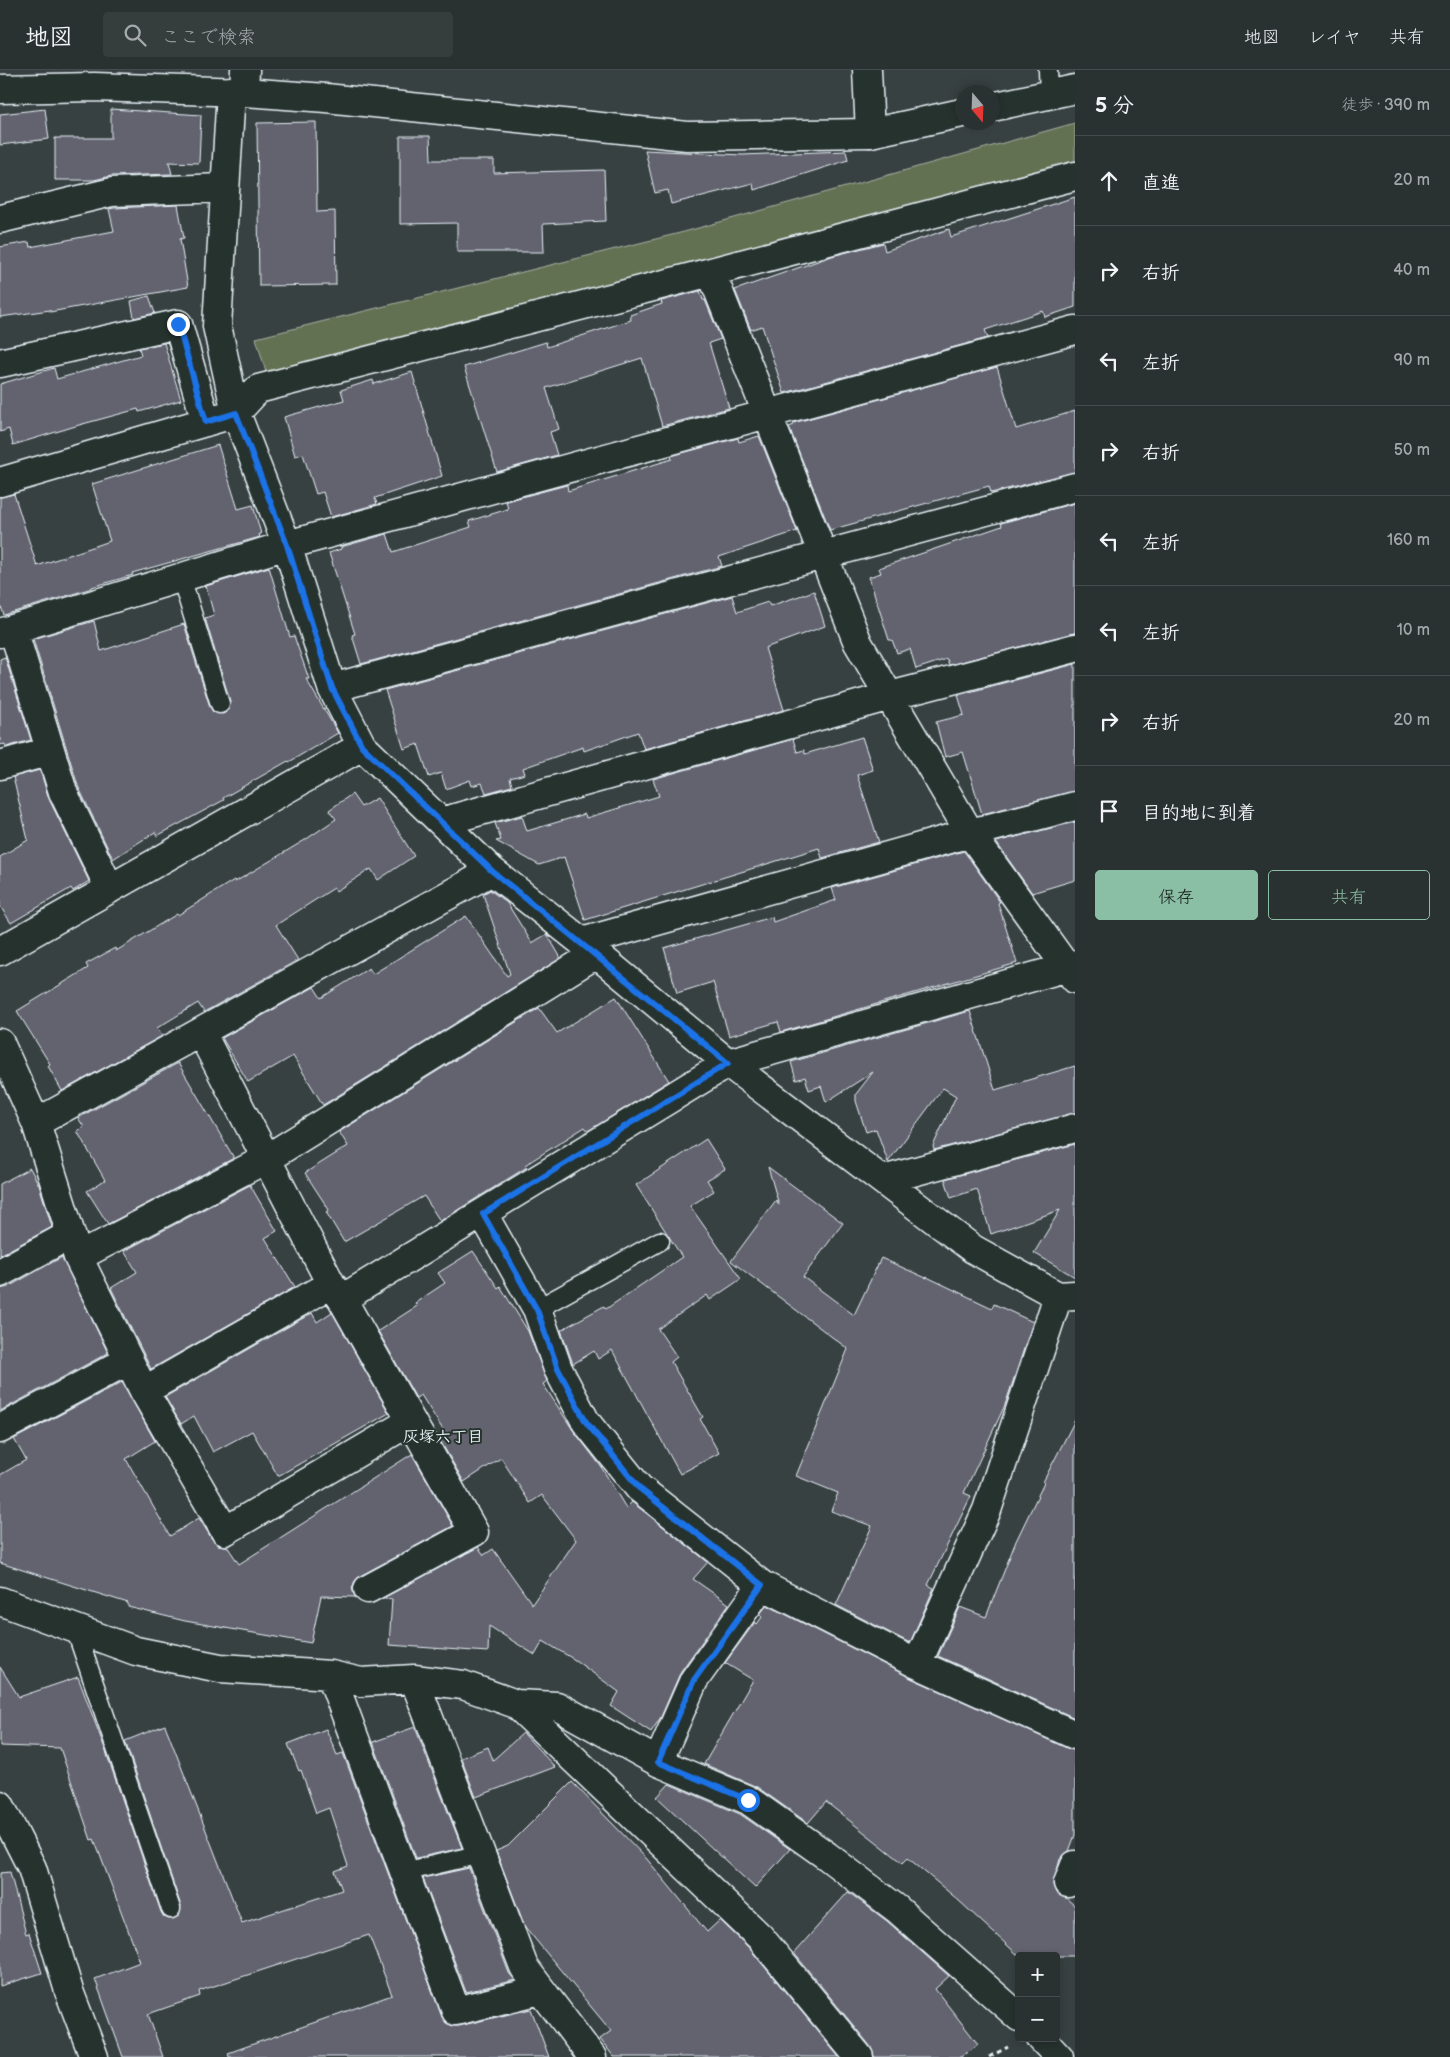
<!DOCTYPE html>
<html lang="ja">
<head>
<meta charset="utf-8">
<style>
	:root { --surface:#2a3131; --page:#363d3d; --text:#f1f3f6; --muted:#a5a9ab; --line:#464c4d; --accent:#8abfa5 }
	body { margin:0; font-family:"Balsamiq Sans","Klee One",sans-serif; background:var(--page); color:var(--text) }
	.controls { position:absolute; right:15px; bottom:15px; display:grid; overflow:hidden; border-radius:5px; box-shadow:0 2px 8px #0003 }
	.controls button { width:45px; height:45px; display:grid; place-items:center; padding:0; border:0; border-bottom:1px solid var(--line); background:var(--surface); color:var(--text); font:25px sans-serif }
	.compass { position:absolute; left:955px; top:15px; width:45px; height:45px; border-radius:50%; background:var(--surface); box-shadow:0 2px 8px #0003; rotate:161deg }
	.stop { position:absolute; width:15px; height:15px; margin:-11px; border:4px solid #1a73e8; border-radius:50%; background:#fff }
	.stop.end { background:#1a73e8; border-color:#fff; box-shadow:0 1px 5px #0008 }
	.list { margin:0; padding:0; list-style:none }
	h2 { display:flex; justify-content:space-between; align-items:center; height:65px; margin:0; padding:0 20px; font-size:21px }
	h2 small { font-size:16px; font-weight:400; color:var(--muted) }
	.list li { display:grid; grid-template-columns:32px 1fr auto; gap:15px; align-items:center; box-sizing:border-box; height:90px; padding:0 20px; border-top:1px solid var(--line) }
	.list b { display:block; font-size:19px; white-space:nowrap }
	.list em { font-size:16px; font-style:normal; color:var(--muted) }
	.actions { display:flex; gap:10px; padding:15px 20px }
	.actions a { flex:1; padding:11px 0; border:1px solid var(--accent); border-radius:5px; text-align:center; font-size:18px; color:var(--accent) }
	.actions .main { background:var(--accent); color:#111 }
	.icon { flex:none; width:28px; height:28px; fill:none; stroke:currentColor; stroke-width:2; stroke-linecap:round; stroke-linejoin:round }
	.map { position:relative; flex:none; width:1075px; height:1987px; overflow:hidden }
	header { display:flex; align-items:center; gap:30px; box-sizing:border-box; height:70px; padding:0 25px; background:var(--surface); border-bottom:1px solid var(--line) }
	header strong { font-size:24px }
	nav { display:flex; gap:28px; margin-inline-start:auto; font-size:18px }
	.search { width:350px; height:45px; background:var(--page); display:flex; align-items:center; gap:12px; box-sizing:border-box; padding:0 18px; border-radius:5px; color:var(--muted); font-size:19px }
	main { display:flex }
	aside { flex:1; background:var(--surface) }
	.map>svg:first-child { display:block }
</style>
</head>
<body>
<header>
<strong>地図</strong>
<div class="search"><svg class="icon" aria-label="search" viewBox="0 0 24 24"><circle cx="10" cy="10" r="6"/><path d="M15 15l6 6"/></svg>ここで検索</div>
<nav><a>地図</a><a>レイヤ</a><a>共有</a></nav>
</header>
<main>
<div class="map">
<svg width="1075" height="1987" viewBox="0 0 1075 1987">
	<rect width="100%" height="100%" fill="#384141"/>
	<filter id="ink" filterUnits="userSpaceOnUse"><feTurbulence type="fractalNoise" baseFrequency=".02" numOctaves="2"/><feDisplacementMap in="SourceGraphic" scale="10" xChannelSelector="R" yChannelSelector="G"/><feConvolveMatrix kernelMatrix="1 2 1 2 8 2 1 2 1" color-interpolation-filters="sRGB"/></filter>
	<g filter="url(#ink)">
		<path fill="#647152" stroke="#a6b1a5" d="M1075,53v38l-385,107 -422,111 -12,-41 428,-106z"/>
		<path fill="#636370" stroke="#e8f1f8" d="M45,39l4,30 -49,6v-31z
			M111,39l90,6 -2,48 -30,-1 3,12 -61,2 -17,4h-39v-42h56z
			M316,52l1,90 18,-1 1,74 -77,1 -2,-163z
			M400,66h30l1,24h63v13l110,-3 2,51 -63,3 1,28h-87v-29l-57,1z
			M645,80l97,5 104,-4 2,9 -94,30 -1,-7 -82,21 -3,-14 -13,3z
			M1075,127v110l-30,10 -2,-6 -58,19 3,8 -204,55 -22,-67 -11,4 -16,-40 97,-34 51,-13 2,8 64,-22 2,8z
			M178,135l6,33 -4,1 8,48 -138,25v-2l-50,7v-70l29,-5 1,5 84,-16 -5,-22 5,-1z
			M700,221l3,9h2l16,39 -12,4 20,65 -67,18 -20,-68 -96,30 13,41 -9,3 7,23 -60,17 -33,-105 82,-25 1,5 84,-27 -1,-5 32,-11 -1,-3z
			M149,226l6,17 -21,5 -3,-17z
			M164,273l17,57 -42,12 -1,-3 -59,16 -66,20 -4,-16 -9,3v-48l54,-16 3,11 84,-24 -2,-7z
			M997,297l19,62 59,-18v61l-84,21 -2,-7 -159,44 -41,-103 5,-2 -1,-2z
			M412,302l30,104 -67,22 2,6 -46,13 -8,-25 -7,2 -13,-40 -8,2 -11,-39 60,-17 -3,-10 32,-10 1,4z
			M759,366l38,95 -78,26 3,9 -361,98 -9,-29 3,-1 -26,-81 12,-4v-2l46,-13 6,18 78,-25 -2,-6 39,-12 -2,-8 61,-16 1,6 104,-32 -1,-3 67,-18 1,4z
			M218,375l20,64 15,-4 8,29h-2l1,3 -128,36 1,2 -41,12v1l-88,27 -4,-11v-107l14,-3 23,72 73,-25 -18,-57z
			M1075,433v130l-126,32 -2,-6 -31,10 -6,-20 -13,4 -5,-13h-3l-20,-63 12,-4 -2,-5 123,-42 -1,-3z
			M269,497l21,70 4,-1 15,43h-3l32,54 -49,29 -1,-1 -65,37 1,2 -67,36 -2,-4 -42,27 -35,-73 -45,-147 61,-18 7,30 83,-27 26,83 3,5 10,2 5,-3 2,-10 -25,-83 9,-3 -8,-29z
			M814,521l11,35 -60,22 19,62 -140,39 -6,-17 -54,19 -1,-4 -60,21 2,6 -15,4 2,8 -26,7 -4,-10 -10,3 -2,-6 -24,9 -5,-16 -12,4 -11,-33 -14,5 -19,-59 347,-94 5,16 31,-10 2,4z
			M5,587l26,83 -25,7 -1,-3 -5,1v-86z
			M1075,594v127l-93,23 -19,-62 -18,5 -9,-35 28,-7 -6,-20z
			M862,667l11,33 -16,5 22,67 -57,16 -3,-10 -234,72 -21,-63 -25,8 -43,-24 5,-1 -6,-17 27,-7 5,15 58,-17 1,4 73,-22 -6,-17 140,-40 4,13 7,-2 1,4z
			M40,700l9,29 40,82 -16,10 -2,-3 -60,35 -11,-17v-49l28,-17 -15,-63z
			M352,724l9,13 16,-9 37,58 -36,24 -7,-11 -35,22 -2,-3 -58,37 22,35 -94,52 -6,-9 -41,25 5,8 -100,55 -14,-25 2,-2 -33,-53 71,-43 -2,-4 29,-16 1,3 61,-37 1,1 56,-35 1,2 70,-42 31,-21 -7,-9z
			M1075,752v58l-43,13 -36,-51z
			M964,781l36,51 -2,1 19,60 -236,69 -3,-10 -49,14 -16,-54 -36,11 -13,-45 108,-31 1,5 63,-22 -4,-12z
			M490,820l17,13 25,40 15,-9 14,24 -238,147 -30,-49 -45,26 -26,-44 92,-51 7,11 48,-30 4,6 93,-58 41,60 3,-2 -27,-80z
			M616,927l53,84 -81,50 -3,-4 -60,38 2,2 -87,54 -16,-25 -80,46 -18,-30 3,-2 -24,-37 43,-27 -9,-14 200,-124 18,25z
			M970,941l25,79 80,-24v47l-141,37 -1,-4 23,-50 -13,-8 -55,74 -12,-33 -10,3 -10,-31v-7l17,-22 -47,30 -5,-16 -12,4 -4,-13 -9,3 -5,-18z
			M178,993l56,95 -126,66 -21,-33 18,-11 -28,-49 7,-4 -6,-9z
			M706,1069l19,30 -18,11 7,11 -24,15 51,73 -31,21 -3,-5 -49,34 19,28 -6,5 32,55 -3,2 19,34 -39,21 -68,-124 -14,9 -4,-8 -21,13 -12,-34 43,-24 2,3 76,-52 -46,-72z
			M1075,1074v133l-41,-24 26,-43 -69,24 -14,-45 -26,9 -6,-19z
			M768,1097l75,56 -40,54 51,38 27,-57 45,20 1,-1 65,31 2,-4 39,18 -28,83 -41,88 7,3 -43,89 6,3 -24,55 -74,-38 36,-79 -41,-15 7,-18 -42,-17 52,-127 -117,-88 45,-61 3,5z
			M30,1098l9,17 13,42 -52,28v-71z
			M250,1115l27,46 -12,7 30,49 -144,82 -40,-81 26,-16 -13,-21z
			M473,1181l25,37 2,-2 28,45 19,50 -4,3 30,46 27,35 26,43 6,-6 76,60 -15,17 36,25 -48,67 -20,46 -10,15 -40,-26 8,-14 -44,-32 -32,-19 -8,14 -46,-29 -1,26 -99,-7 3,-46 -9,-1 95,-51 6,8 9,-6 39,55 44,-64 -34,-45 -12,8 -29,-45 -37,24 -26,-45 7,-4 -24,-38 -5,3 -38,-67 39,-25 -2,-3 30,-20 -7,-10z
			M62,1187l46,96 -108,58v-122l8,-2z
			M332,1242l57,101 -111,63 -26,-45 -39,21 -19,-36 -13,8 -16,-27 147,-84 5,9z
			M122,1312l33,59 -29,18 44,77 29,-18 13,21 6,6 9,1 12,18 173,-110 41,72 -93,50 -5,5 -3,7 3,9 -34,-1 -10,47 -126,-22 -57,-14v-4l-128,-40v-88l26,-15 -12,-21z
			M1075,1350v298l-137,-62 22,-49 26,10 30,-76 28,-58 -1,-1z
			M767,1535l144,73 158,71 6,1v85l-6,16 -9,8 -7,26 3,8 10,5 9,8v50h-56l-62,-57 -49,-41 -5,5 -77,-61 -18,21 -51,-36 -53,-23 49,-84 -28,-17 30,-41 2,2 5,-7 -2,-3z
			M0,1597l19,30 59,-20 27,72 56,163 3,5 5,2 10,-3 2,-10 -56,-165 40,-16 77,198 100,-33 -7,-19 13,-5 -19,-58 -13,5 -15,-43 -2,1 -11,-27 38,-15 11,26 6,-2 99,264 4,6 7,3h6l72,-17 18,48h-320l-1,-4 164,-58 -23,-60 -170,56 1,5 -52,18 15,43h-40l-28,-78 45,-17 -46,-123 -3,1 -31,-92 -60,-2z
			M415,1657l47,121 -46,10 -43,-116z
			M523,1663l32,34 -79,30 -15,-39 27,-11 5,13z
			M572,1712l74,76 61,74 13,-12 29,28 90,109h-225l-14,-18 11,-8 -86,-104 -29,-76 12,-5z
			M669,1714l71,30 50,35 -35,39 -98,-91z
			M469,1798l40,105 6,7 -49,12 -43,-114z
			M10,1802l16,62 3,-1 13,40 -42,13v-113z
			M848,1822l39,29 62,55 -14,13 43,55 -17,13h-87l-3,-10 -77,-94z"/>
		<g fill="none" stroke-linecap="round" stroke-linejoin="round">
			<g stroke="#e8f1f8" stroke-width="21">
				<path id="lane" d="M1048,0l1,25
					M181,507l39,127
					M537,1239l123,-68
					M75,1558l96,281
					M404,1802l77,-18"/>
			</g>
			<g stroke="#e8f1f8" stroke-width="31">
				<path id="street" d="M867,0l3,63
					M244,22l1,-22
					M1075,106l-364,96 -453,117 -22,24 51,132 45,143 30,58 130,125 90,71 146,121 245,186 85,47 17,-1
					M0,149l112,-27 112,-4
					M711,202l147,371 112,190 105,146
					M0,293l178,-39 28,98
					M0,412l236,-69 -19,-87 14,-235
					M13,559l50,163 47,97
					M0,563l287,-88 788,-215
					M332,618l743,-201
					M0,695l50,-14
					M441,752l449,-126 185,-48
					M582,872l388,-109 105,-27
					M0,881l362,-205
					M201,962l130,252 11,15 132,233 -106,57
					M0,973l36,80 42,134 66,134 187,-107
					M36,1053l456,-252
					M883,1110l192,-52
					M483,1144l54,95 21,60 28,53 53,66 123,97 155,79 158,71
					M78,1187l188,-98 330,-205
					M0,1203l71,-39
					M342,1229l386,-236 347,-98
					M144,1321l81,140 186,-110
					M0,1359l129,-69
					M0,1531l136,50 84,17 111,7 30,7 53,-3 49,6 53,19 244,233 99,120
					M917,1594l70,-154 71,-214
					M331,1605l125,336 85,-21
					M414,1609l110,288 68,90
					M516,1634l41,2 101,56 90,38 79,56 70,53 122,108
					M658,1692l36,-82 68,-95
					M0,1735l32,63 37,123 25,66
					M1068,1813l7,-18
					M1041,1968l18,19"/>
			</g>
			<g stroke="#e8f1f8" stroke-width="31">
				<path id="secondary" d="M0,19l94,-2 150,5 82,6 361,38 183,-3 92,-20
					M992,37l83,-18"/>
			</g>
			<path stroke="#e8f1f8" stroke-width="3" stroke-dasharray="5 4" stroke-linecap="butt" d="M989,1987l19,-10"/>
			<use href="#lane" stroke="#26332d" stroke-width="18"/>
			<use href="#street" stroke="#26332d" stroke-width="28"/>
			<use href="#secondary" stroke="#26332d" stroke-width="28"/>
		</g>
	</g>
	<g fill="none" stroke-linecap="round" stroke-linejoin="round" filter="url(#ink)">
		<path stroke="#1a73e8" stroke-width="6" d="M178,254l28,98 30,-9 51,132 45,143 30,58 130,125 236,192 -245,151 54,96 21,59 28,53 53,66 123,97 -68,95 -36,82 90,38"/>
	</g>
	<g text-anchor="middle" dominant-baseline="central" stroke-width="4" stroke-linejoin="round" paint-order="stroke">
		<g font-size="16" font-weight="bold" fill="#e8f1f8" stroke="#26332d">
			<text x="443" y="1367">灰塚六丁目</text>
		</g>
	</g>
</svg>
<div class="controls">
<button>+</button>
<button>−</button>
</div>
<svg class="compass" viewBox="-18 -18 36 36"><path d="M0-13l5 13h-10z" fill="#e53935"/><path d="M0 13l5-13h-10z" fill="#a5a9ab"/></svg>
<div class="stop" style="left:748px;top:1730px"></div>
<div class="stop end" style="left:178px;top:254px"></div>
</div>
<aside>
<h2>5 分<small>徒歩 · 390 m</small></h2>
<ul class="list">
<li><svg class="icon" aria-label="ahead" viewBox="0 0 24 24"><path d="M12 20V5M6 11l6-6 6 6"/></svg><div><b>直進</b></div><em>20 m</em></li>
<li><svg class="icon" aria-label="right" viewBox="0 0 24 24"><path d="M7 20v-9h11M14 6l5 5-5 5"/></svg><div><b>右折</b></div><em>40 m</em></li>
<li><svg class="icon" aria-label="left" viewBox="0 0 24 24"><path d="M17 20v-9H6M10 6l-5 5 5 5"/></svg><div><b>左折</b></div><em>90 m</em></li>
<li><svg class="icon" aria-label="right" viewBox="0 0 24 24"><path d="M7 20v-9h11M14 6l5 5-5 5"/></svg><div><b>右折</b></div><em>50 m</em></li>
<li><svg class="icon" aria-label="left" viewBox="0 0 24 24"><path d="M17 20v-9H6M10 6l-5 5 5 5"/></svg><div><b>左折</b></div><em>160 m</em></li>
<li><svg class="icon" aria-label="left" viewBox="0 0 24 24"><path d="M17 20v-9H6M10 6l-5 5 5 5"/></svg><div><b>左折</b></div><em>10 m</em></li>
<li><svg class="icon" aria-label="right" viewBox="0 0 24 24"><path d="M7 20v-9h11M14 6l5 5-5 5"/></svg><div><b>右折</b></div><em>20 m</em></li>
<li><svg class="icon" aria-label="arrive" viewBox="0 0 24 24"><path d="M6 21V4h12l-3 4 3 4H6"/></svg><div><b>目的地に到着</b></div></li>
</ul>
<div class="actions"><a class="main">保存</a><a>共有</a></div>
</aside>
</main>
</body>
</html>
